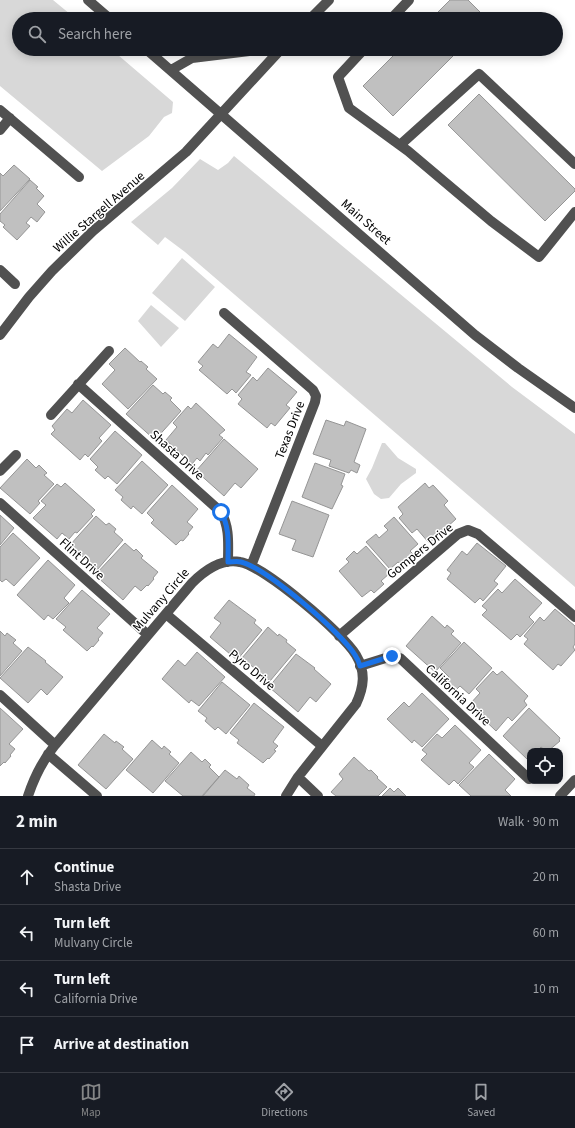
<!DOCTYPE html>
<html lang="en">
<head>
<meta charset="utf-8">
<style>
	:root { --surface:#171b24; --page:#242831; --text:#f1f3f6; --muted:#9ea1a6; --line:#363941; --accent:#858687 }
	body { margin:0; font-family:"Source Sans 3",sans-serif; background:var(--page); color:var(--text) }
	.controls { position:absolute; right:12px; bottom:12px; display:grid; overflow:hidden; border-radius:8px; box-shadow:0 2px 10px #0003 }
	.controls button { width:36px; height:36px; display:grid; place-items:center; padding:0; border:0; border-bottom:1px solid var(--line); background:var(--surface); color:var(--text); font:20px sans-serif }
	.stop { position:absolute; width:12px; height:12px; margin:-9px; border:3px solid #1a73e8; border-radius:50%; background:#fff }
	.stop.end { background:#1a73e8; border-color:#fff; box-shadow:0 1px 4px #0008 }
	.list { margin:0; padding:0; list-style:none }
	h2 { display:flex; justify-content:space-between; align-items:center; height:52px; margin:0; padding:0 16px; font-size:17px }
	h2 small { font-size:13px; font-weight:400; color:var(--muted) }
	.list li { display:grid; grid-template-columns:26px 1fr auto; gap:12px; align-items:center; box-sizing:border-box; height:56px; padding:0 16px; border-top:1px solid var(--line) }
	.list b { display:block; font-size:15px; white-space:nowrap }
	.list p { margin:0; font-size:13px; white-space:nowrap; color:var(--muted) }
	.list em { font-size:13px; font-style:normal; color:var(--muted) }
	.icon { flex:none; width:22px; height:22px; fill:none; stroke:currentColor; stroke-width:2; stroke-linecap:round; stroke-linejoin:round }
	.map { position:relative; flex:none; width:575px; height:796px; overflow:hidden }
	.search { position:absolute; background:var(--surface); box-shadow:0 2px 10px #0003; left:12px; right:12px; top:12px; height:44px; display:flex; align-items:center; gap:10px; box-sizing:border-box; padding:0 14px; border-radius:22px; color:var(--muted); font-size:15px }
	.sheet { height:276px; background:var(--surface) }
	nav { display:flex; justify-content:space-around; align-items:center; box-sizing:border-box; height:56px; border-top:1px solid var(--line); background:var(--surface); font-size:11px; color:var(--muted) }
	nav a { display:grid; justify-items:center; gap:2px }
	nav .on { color:var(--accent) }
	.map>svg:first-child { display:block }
</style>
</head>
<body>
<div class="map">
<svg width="575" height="796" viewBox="0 0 575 796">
	<rect width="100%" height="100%" fill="#fff"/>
	<path fill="#d8d8d8" d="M0,0h53l23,19h-57v30h92l62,53 -1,11 -8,4 -15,19 -47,35 -102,-85z
		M234,156l278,231 63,47v153l-390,-335 -20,-15 -7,8 -27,-23 41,-34 28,-29 18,11 10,-7z
		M182,258l33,29 -30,34 -33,-28z
		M151,305l28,23 -18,19 -23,-26z
		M382,443h3l13,15 18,11v4l-15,11 -12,14 -8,1 -7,-5 -8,-15 6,-11z"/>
	<path fill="#c0c0c0" stroke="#959595" d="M450,0h18l19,19h-56z
		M400,49h60l-67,67 -30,-30z
		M479,94l96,95v2l-30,30 -97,-96z
		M14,165l16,14 -30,32v-38l3,3z
		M30,180l8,7 -2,1 8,8 -7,8 8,8 -8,10 -6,-5 -5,6 4,3 -13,14 -14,-13 2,-2 -5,-4v-7z
		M229,334l28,23 -11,15 5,3 -15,18 -4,-4 -5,5 -28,-24 4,-4 -5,-4 15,-18 5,4z
		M125,348l15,14 1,-1 7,6 -2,2 11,10 -29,30 -26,-25 13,-14 -6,-6z
		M268,368l29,24 -11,13 4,3 -15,18 -4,-3 -4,5 -29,-24 4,-5 -4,-4 15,-18 4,4z
		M153,385l10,9 2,-2 7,6 -2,2 11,11 -26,29 -29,-26z
		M83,400l28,25 -12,13 3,3 -14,16 -3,-3 -5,6 -29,-26 4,-4 -3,-4 15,-17 5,4z
		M196,403l29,27 -6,5 4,3 -15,17 -2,-2 -6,8 -3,-3 -5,6 -26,-24 11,-13 -4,-4 15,-17 3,3z
		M326,420l18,6 2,-5 20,8 -12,33 6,3 -3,8 -6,-3 -2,3 -20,-7 2,-6 -18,-6z
		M115,431l27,24 -25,29 -9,-8 -3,3 -10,-9 3,-3 -8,-8z
		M224,439l34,30 -17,19 -6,-5 -11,13 -28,-25z
		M27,459l9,9 3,-3 8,8 -3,2 10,9 -16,17 2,2 -10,11 -30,-26z
		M142,461l26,24 -26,29 -9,-8 -2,3 -10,-9 2,-3 -8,-7z
		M315,463l30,11 -4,11 2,1 -11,23 -30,-12z
		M65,483l30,27 -4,4 2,2 -16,17 -2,-1 -6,7 -7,-6 -5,6 -24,-21 13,-13 -5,-4 16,-17 4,3z
		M425,483l4,5 4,-3 15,16 -4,4 12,14 -27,24 -12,-14 -5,4 -13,-15 4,-4 -5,-7z
		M172,485l26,24 -11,13 6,5 -5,6 1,1 -6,7 -2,-1 -5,5 -25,-22 3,-3 -7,-7z
		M292,501l37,14 -16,42 -21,-7 4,-10 -17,-6z
		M0,515l14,13 -14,17z
		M96,516l10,9 3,-2 7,6 -2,3 9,8 -26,30 -27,-25z
		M394,517l24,27 -8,7 3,3 -12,10 -3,-2 -8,7 -24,-27 10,-8 3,4 9,-8 -4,-4z
		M13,533l27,25 -26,28 -8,-7 -4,3 -2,-2v-33z
		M125,543l9,8 2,-2 7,7 -2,2 17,14 -5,6 1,1 -6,7 -1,-1 -6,6 -6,-5 -12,14 -28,-25z
		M477,543l29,23 -12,15 4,3 -15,17 -3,-3 -5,5 -28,-24 4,-6 -4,-3 15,-19 5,4z
		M366,546l24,27 -9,8 3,3 -10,9 -3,-3 -9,7 -23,-26 10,-9 -3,-3 8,-8 3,3z
		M48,560l27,25 -11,13 5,5 -16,16 -5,-4 -4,5 -27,-25z
		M515,579l27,24 -13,14 5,5 -14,15 -3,-3 -6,6 -29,-25 5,-5 -5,-4 16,-17 4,4z
		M82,590l28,24 -13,14 6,5 -5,6 1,1 -6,7 -1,-1 -5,5 -24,-21 3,-3 -10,-8z
		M229,600l27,20 -2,3 8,7 -25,30 -27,-23 11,-14 -7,-5z
		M555,609l20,17v18l-2,3 2,3 -14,16 -3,-2 -5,6 -29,-26 4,-5 -4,-3 16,-19 4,4z
		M432,616l13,12 2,-3 7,6 -3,3 10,9 -26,29 -29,-26z
		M268,627l10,9 1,-2 8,6 -1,2 10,8 -26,31 -28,-23z
		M0,631l5,5 2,-3 9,7 -3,3 9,8 -22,25z
		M464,642l28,26 -23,26 -9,-8 -4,4 -10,-9 3,-4 -9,-9z
		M28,647l18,14 -1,1 18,15 -16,18 -6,-6 -13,14 -28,-25z
		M197,652l28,25 -26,29 -8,-6 -2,3 -27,-24 16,-19 7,6z
		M296,654l19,14 -1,1 17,15 -15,18 -6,-5 -12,15 -29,-25z
		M493,671l4,4 5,-4 26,25 -4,5 3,4 -15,16 -4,-4 -12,14 -27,-26 11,-12 -4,-4z
		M222,682l28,23 -24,29 -8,-7 -3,3 -10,-9 2,-3 -9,-7z
		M422,693l27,26 -27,28 -8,-7 -2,3 -25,-24 17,-17 5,5z
		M254,703l30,24 -11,15 5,4 -4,4 2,1 -7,8 -1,-1 -5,5 -26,-20 2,-3 -9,-7z
		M0,708l23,21 -14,15 6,5 -5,6 1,1 -6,7 -1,-1 -4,4z
		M529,708l31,30 -1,2 1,1 -12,10h-2l-5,-4 -4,4h-7v7l-2,2 -25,-24z
		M455,725l26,25 -12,13 5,4 -16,17 -4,-4 -5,5 -28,-25 6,-6 -5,-4 15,-16 5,4z
		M104,734l11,9 1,-2 8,6 -2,2 11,10 -27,30 -28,-24z
		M152,740l10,9 2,-3 7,6 -2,2 10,9 -26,30 -27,-23z
		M191,752l11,10 3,-3 6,6 -2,2 10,10 -17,19h-19l-18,-15z
		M489,754l26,25 -10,11 6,6h-40l-12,-11z
		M354,757l15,14 2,-1 7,7 -1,1 10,9 -9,9h-42l-5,-4 12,-13 -4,-5z
		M225,770l12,9 2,-3 10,9 -2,3 8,6 -1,2h-51z
		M390,788l4,4 4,-4 8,8h-24z"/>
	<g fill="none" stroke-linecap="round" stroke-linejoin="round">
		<path stroke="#515151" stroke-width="10" d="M88,0l22,19
			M310,19l19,-19
			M391,19l18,-19
			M146,49l329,286 43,33 57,40
			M364,49l-26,28 11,31 59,43 83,70 48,36 36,-45
			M171,70l21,-12 66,-8 21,1
			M0,110l79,67
			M0,130l10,-12
			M400,145l79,-71 96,90
			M0,270l15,14
			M224,313l89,77 3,6 -1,6 -64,164
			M0,335l29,-38 23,-26 41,-40 93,-79 95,-103
			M78,384l143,128c9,16 7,32 7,50
			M51,415l58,-64
			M0,471l16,-16
			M0,503l148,132
			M166,614l156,132
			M339,636l119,-102 10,-4 10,4 97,83
			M360,666l32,-10 8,2 129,121
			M0,695l55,50
			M48,754l49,42
			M298,777l20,19
			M28,796c6,-18 15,-36 27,-51l137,-162c12,-12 29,-25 48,-21 24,4 103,71 116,93 10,17 8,32 0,49l-58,73 -12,19
			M560,796l15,-16"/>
	</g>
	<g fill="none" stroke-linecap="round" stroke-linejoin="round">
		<path stroke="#1a73e8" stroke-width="5" d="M221,512c9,16 7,32 7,50 4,0 9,-1 13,0 25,6 100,70 114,93 2,3 4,7 5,11l32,-10"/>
	</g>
	<g text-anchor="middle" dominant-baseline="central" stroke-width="3" stroke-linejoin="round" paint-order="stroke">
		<g font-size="13" fill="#000" stroke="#fff">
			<text transform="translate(99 212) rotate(-41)">Willie Stargell Avenue</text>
			<text transform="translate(366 222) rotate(41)">Main Street</text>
			<text transform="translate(290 430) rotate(-69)">Texas Drive</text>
			<text transform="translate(177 455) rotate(42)">Shasta Drive</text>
			<text transform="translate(420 551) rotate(-39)">Gompers Drive</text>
			<text transform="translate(82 559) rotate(42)">Flint Drive</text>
			<text transform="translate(161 600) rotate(-49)">Mulvany Circle</text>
			<text transform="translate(252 670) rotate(40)">Pyro Drive</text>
			<text transform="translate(458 695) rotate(43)">California Drive</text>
		</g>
	</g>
</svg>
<div class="controls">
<button><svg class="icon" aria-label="locate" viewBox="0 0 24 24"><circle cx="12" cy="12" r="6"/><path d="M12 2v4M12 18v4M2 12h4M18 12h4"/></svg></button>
</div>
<div class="stop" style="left:221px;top:512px"></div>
<div class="stop end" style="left:392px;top:656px"></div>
<div class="search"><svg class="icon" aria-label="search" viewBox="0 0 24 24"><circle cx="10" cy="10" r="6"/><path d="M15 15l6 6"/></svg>Search here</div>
</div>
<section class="sheet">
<h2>2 min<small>Walk · 90 m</small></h2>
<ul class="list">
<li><svg class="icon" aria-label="ahead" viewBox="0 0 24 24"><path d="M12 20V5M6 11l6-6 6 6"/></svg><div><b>Continue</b><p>Shasta Drive</p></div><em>20 m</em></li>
<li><svg class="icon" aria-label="left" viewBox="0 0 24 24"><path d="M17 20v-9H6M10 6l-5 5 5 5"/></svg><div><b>Turn left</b><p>Mulvany Circle</p></div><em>60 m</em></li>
<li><svg class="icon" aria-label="left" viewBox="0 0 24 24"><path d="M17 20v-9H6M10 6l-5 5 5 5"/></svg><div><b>Turn left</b><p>California Drive</p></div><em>10 m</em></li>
<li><svg class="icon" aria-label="arrive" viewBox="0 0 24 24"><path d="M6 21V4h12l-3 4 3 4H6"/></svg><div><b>Arrive at destination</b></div></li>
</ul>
</section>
<nav>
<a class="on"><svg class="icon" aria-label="map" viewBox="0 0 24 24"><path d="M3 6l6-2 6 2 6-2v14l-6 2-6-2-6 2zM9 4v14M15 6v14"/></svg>Map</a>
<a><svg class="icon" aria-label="directions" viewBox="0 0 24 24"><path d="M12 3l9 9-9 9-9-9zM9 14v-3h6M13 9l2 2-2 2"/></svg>Directions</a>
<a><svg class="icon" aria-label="saved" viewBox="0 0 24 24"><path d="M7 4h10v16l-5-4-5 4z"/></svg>Saved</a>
</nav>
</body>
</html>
